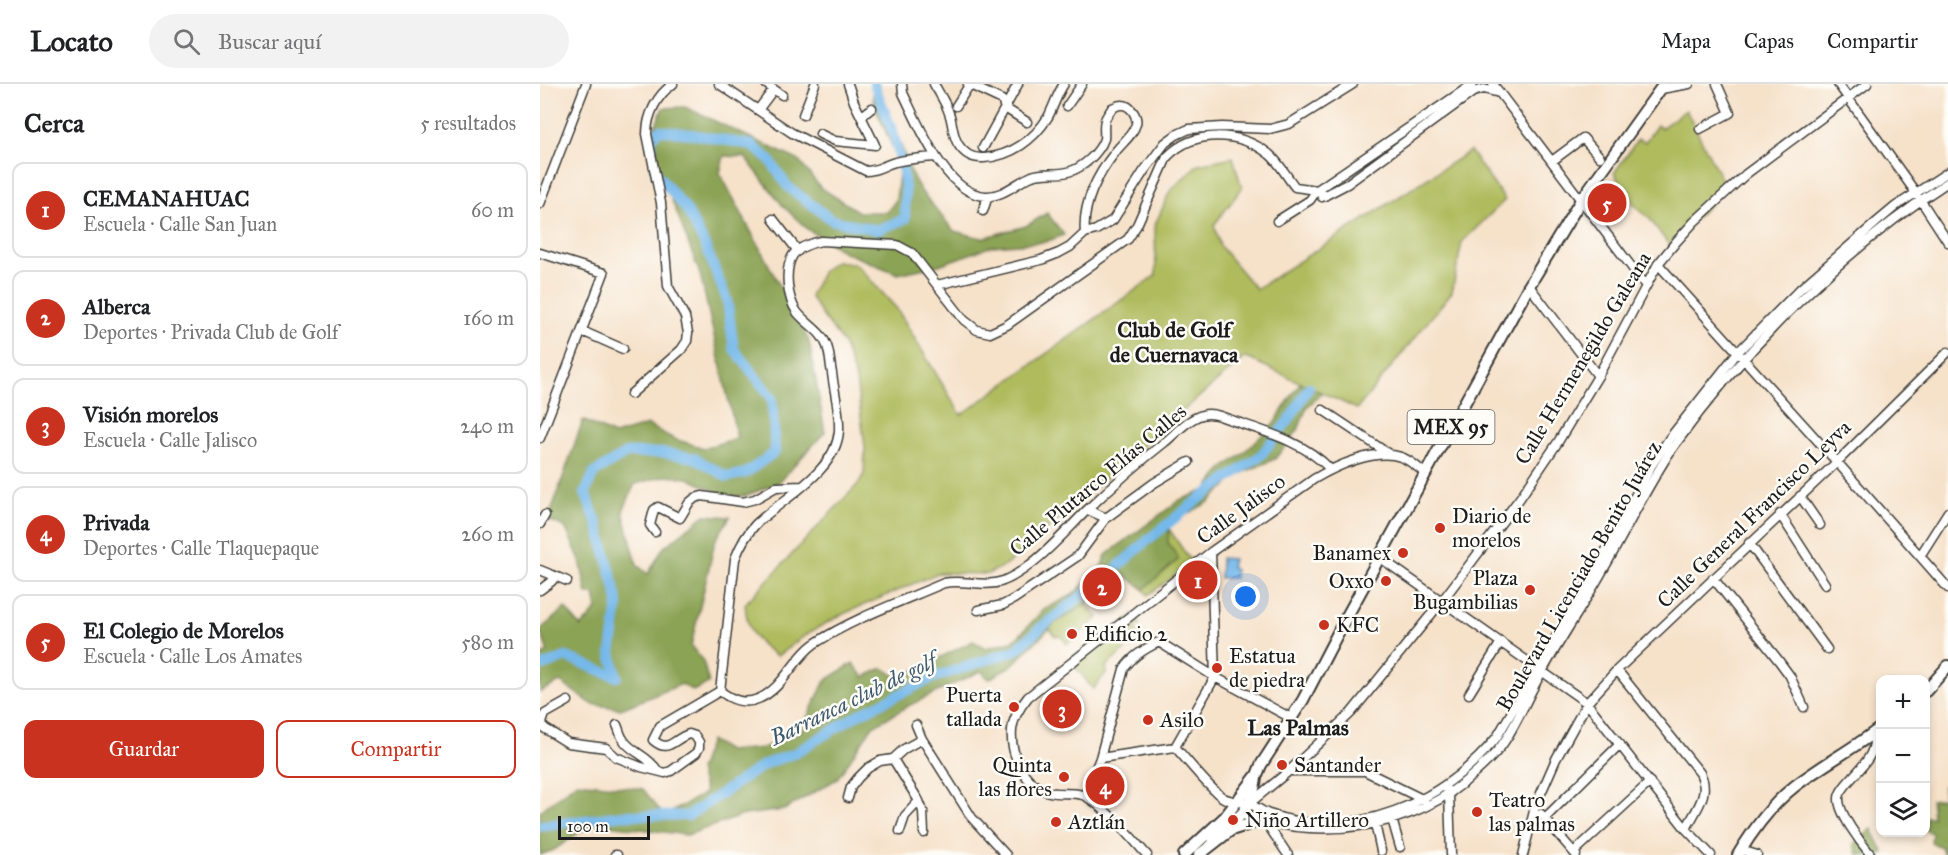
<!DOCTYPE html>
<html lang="es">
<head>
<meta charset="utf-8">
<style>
	:root { --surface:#fff; --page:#f2f2f2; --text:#202124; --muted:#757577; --line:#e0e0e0; --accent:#c8321e }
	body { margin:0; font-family:"IM FELL Great Primer",serif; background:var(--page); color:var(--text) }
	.controls { position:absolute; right:18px; bottom:18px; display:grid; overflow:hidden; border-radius:12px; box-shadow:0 3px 9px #0003 }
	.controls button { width:54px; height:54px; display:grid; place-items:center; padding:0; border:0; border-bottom:2px solid var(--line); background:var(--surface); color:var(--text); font:30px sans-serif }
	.scale { position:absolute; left:18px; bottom:15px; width:92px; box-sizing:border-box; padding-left:6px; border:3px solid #1c1c1c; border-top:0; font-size:16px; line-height:21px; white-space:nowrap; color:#1c1c1c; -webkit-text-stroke:4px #fdfcf7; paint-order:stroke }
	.you { position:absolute; left:706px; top:513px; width:21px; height:21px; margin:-15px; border:4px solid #fff; border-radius:50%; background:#1a73e8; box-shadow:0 0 0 9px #1a73e833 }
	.badge { display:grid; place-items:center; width:39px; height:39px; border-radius:50%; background:var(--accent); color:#fff; font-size:20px; font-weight:700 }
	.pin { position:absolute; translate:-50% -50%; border:3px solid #fff; box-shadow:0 2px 6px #0006 }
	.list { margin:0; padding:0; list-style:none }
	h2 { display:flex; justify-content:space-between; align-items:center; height:78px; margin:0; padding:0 24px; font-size:26px }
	h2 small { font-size:20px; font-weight:400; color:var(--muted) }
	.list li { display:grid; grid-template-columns:39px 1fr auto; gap:18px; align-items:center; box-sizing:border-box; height:96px; margin:0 12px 12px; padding:0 12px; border:2px solid var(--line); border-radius:12px }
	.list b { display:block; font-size:22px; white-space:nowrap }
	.list p { margin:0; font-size:20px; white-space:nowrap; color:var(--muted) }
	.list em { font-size:20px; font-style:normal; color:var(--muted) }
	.actions { display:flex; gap:12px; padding:18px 24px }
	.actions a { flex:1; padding:14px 0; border:2px solid var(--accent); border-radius:12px; text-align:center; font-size:21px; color:var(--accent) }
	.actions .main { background:var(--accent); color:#fff }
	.icon { flex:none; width:33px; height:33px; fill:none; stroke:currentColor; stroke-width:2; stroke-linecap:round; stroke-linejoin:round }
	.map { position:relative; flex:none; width:1408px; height:771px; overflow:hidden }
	header { display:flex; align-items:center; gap:36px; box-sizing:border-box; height:84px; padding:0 30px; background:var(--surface); border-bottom:2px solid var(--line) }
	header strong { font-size:28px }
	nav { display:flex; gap:33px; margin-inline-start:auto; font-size:21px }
	.search { width:420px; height:54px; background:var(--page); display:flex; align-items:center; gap:15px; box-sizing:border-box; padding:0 21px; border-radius:33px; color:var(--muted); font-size:22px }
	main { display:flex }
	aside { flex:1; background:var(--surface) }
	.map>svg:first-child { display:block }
</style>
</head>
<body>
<header>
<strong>Locato</strong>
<div class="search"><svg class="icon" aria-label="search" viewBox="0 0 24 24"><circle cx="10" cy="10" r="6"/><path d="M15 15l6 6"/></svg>Buscar aquí</div>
<nav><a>Mapa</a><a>Capas</a><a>Compartir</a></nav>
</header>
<main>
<aside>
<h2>Cerca<small>5 resultados</small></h2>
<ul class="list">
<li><span class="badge">1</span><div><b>CEMANAHUAC</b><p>Escuela · Calle San Juan</p></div><em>60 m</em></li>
<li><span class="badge">2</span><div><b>Alberca</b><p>Deportes · Privada Club de Golf</p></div><em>160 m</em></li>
<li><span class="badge">3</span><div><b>Visión morelos</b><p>Escuela · Calle Jalisco</p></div><em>240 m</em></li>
<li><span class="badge">4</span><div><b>Privada</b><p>Deportes · Calle Tlaquepaque</p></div><em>260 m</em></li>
<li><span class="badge">5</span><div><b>El Colegio de Morelos</b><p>Escuela · Calle Los Amates</p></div><em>580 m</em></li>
</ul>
<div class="actions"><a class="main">Guardar</a><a>Compartir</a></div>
</aside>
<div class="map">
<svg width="1408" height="771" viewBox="0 0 1408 771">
	<rect width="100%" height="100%" fill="#fdfcf7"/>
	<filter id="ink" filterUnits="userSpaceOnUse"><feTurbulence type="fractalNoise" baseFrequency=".0167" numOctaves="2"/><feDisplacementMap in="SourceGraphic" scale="12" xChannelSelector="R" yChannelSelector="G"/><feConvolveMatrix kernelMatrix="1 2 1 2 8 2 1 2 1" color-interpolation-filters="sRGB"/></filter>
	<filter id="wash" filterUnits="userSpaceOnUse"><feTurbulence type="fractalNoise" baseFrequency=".008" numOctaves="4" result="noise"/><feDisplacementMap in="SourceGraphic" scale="24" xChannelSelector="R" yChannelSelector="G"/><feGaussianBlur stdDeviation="1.35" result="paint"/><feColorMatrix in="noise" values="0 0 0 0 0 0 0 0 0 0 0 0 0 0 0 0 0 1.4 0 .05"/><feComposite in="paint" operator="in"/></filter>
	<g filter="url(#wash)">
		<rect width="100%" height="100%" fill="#f6e1c9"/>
		<path fill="#afbb5d" stroke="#666c3c" stroke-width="1.5" d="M1146,26l40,78 -57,57 -20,-27 -16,-14v-1l-19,-30 24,-34 7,3 12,-17 4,3z
			M930,67l35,49 -43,42 -10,50 -95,117 -112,-52 -239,208 -18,9 -50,-1 -95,41 -33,18 -33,24c-23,-15 -30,-25 -32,-52l113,-120 6,-10 1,-27 -9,-67 -13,-37 -21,-28 -12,-19 13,-25 13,-10 20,3 41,45 64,106 195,-140 -1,-50 15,-34 28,-27 35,-7 9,31 -28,37 6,21 36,43z
			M629,445l23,34 -44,32 -26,-32z
			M541,513l17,21 -31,26 -6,-8h-6l-9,-11z
			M593,530l7,10 -5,5 5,7 -34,31 1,5 -14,17 -19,-24z"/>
		<path fill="#8ba354" stroke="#546038" stroke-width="1.5" d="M332,0h6l35,93 8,14 33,40 28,7 44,-12 21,-13 17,22 -19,7 -53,4 -53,19 -41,9 -54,-22 -37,-23 -24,-23 -38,-49 -21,-1 -4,17 89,168 16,91 -46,50 -33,14h-21l-37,-18 -23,-2 -30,8 -12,27 14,54 11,9 15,-26 42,-33 25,2 -15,24 -24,105 12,15 6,22 -16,8 -11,-7 -61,25 -29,-5 -32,-22 -20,10v-36l8,-4 -8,-22 25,-22 16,19 16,-18 -3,-15h-7l-7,-34 -15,-33 -17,-7 35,-100 31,15 34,-10 26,14 30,9 33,-10 -37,-164 -41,-108 -5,-37 9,-21 22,-1 113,53 23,28 38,24h28l9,-12 3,-26 -2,-16 -23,-54z
			M760,299l22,10 -15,14 -9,23 -23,29 -37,16 -29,27 -40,22 -1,19 11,16 -35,30 -20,-14 -45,34 -23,13 -45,44 -22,13 -8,-8 -71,34 -37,21 -36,53 -53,31 -40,5 -57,20 -94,-12 -39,27 -14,5v-44l37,-29 66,7 21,27 41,-23 -6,-23 11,-30 18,11 35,-3 37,-16 25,-51 28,-18 11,14 19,-9 16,10 74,-37 13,7 29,-8 29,-31 27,-13 29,-26 6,-15 74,-55 26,-10 16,-21 19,-14 32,-30z
			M1408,700v71h-4l-3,-8 -10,-5 1,-9 -6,-2v-14h7l-2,-17 13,-2 -1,-12z
			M1332,745l12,24 -3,2h-23l-4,-11z"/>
		<path fill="#74b8ea" stroke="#486a83" stroke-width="1.5" d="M681,474l12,1 -2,8 4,3 -1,8h-14z"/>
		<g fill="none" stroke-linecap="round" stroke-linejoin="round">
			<path stroke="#74b8ea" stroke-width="10" d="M112,65l-1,-10 8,-9 32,4 60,11 18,14 18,27 45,34 45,10 28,-11v-31l-2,-16 -10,-40 -19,-48
				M0,583l26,-10 51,20 -6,-24 7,-49 -1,-8 -19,-71 -13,-32 9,-20 32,-20h38l31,5 32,19 19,-4 29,-21 -3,-54 -38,-49 -7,-49 -22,-55 -19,-36 -30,-36 -1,-6
				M0,742l83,-11 65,1 77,-52 30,-11 64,-39 74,-36 83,-28 23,-21 67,-52 43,-38 46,-37 66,-47 30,-38 18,-30"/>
		</g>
	</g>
	<g filter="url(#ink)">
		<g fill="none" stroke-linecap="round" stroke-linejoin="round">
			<g stroke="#3d3a36" stroke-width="11">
				<path id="minor" d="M179,0l73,49 74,38c11,0 18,-6 29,-9 13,-3 26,-4 40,-5
					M226,0l16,11
					M362,0l1,9c15,30 43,102 83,103 17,1 31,-14 46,-20 11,-4 24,-1 36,-4 15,-4 31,-19 36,-33 1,-6 -1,-13 1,-19 1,-4 5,-8 7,-12 3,-1 6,-3 9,-3 9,-1 17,11 15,19 -3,11 -13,18 -20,27 -18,23 -34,51 -31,82l11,-3 17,-10 31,-49 21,-28 11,-8 13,-6 33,-2 48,2 19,-5 64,-40
					M394,0c5,9 12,19 15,29 4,10 3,21 9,31 6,10 14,15 26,14 27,-2 50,-18 64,-41 6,-11 9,-23 16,-33
					M428,0l34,16 3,8 22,14
					M953,0l153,202
					M1298,0l78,109 32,49
					M1121,5l28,-5
					M416,22l14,-22
					M527,22l15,-22
					M218,26l15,-20
					M263,31l12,-31
					M322,32l10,-8
					M1160,45l30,-16 -13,-29
					M280,50l15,7 40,4 -21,-43 -6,-18
					M443,64l35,-64
					M1012,77l31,-23 17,19
					M782,113l25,-13 126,-92 11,-3 15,4
					M0,120l46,-120
					M443,127l5,-15
					M233,135l25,32
					M737,137l33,-21 7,-10 156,-106
					M0,169l64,20 -64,165
					M1118,180l179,198 111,126
					M397,201l104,-25 18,-7 11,-6 15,-14
					M989,202l69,90
					M42,247l41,18
					M91,310l50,-44 6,-9 1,-8 -3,-16 -17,-31 -7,-83 -14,-69c0,-19 10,-39 26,-50
					M783,326l66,44
					M1260,412l20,29
					M548,426l18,8
					M1240,430l45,70
					M0,440l5,-9
					M115,448l-5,-7 4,-15 4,-3 22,11 9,-15 6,-5 7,-2 41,6 12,-3 21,-12 26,-1
					M1209,459l78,106
					M1380,472l28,-44
					M839,473l208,146 99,126 25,26
					M0,486l27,11
					M1173,494l66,83 11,15 14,31
					M0,506l12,-9 3,-5
					M438,526l25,-5 11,-6 64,-43 28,-38 48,-35 35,-21
					M1077,586l83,103c11,21 -4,36 -14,56
					M180,607l15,-132c5,-13 11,-25 21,-35 27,-26 80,-52 83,-93 1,-19 -5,-40 -7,-58 -2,-9 -2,-19 -5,-27 -5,-15 -21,-22 -30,-34 -10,-14 -13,-43 -4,-57 6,-8 19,-12 28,-14l76,4 15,8 52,67 13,10 13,3 17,-8 121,-86 9,-14 30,-68c27,-28 72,-26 102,-3 11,9 17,22 26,33l22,3 8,6
					M180,607c12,9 24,14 38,8 25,-10 35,-40 56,-55 40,-26 86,-42 130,-61 19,-4 40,5 59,-2 30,-12 60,-47 83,-70 25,-24 52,-48 79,-69 11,-9 23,-23 37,-27 6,-2 12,-1 18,1 37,14 82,23 110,53
					M929,610l32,-52
					M28,617l-23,13 -3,9 2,5 24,15 38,5 10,9 25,10 24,6 6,-2 25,-18 3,-5v-6l-4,-6 -6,-2c-16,5 -20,20 -36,6l7,-14 60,-35
					M77,641c2,4 3,10 6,14 7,13 25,16 34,31
					M376,641l6,14 50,79 34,37
					M635,663c14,15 31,38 47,50 7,5 18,4 27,7 7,2 13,8 20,10 84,29 174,-11 228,-77l100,-170 54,-101 18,-27 68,-86 63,-64 78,-68 18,-15 52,-34
					M635,663l40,-70 -4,-125
					M560,674l75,-11
					M353,675l26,42 4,10 1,22
					M749,687h76l59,29
					M907,706l2,3 2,62
					M545,711l15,-37 24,-89c8,-13 22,-21 35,-27l56,35 76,41
					M308,714l3,-11 7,-9 10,-10 12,-7 13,-2 11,-10 18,-10
					M710,719l39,-32 62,-58 91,-112 78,-103 38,-56 40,-66 60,-112 18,-22 18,-20 52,-48 121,-90
					M1001,730l35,41
					M703,731c79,26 171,15 233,-43 10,-9 21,-19 28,-30 15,-22 25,-49 39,-72 19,-34 41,-66 60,-100 24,-41 44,-85 71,-124 73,-101 169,-196 274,-264
					M1005,734l75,-74
					M834,735l7,32
					M852,735l8,28
					M725,737l23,34
					M360,747l5,-15 14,-15
					M1201,766l16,5
					M1034,768l76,-70
					M75,771h2
					M607,771c-18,-20 -37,-43 -60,-58 -11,-7 -29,-1 -41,-6 -23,-8 -36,-38 -34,-61 1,-12 8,-23 16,-33l183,-145 103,-73c22,-13 61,-31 87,-22 9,3 16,10 24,16
					M983,771l12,-48 21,-48 31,-56 30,-33 220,-208 111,-110
					M1331,771c-10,-12 -33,-42 -32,-57 1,-16 42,-38 34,-64"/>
			</g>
			<g stroke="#3d3a36" stroke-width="14">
				<path id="major" d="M1386,607l22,-25
					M672,753c27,-19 39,-24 44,-59
					M644,771l41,-38 32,-42 4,-10 42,-65 38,-73 188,-341 52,-86 83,-116
					M659,771l32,-25 28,-9
					M1198,771c15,-25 34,-51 57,-69 27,-21 58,-37 85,-58"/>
			</g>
			<use href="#minor" stroke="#fff" stroke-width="8"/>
			<use href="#major" stroke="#fff" stroke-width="10"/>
		</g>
	</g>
	<g fill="#c8321e" stroke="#fdfcf7" stroke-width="2">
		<circle cx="900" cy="444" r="6"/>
		<circle cx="863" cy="469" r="6"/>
		<circle cx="846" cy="497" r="6"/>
		<circle cx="990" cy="506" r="6"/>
		<circle cx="784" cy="541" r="6"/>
		<circle cx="532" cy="550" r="6"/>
		<circle cx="677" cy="584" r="6"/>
		<circle cx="474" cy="623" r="6"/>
		<circle cx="608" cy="636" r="6"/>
		<circle cx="742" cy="681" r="6"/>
		<circle cx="524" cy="693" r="6"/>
		<circle cx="937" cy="728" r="6"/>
		<circle cx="693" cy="736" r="6"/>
		<circle cx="516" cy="738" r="6"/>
	</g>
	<g text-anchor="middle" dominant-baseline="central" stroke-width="5" stroke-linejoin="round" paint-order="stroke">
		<rect fill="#fdfcf7" stroke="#605f5e" stroke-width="1.5" x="867.5" y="326" width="87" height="34" rx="4.5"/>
		<g font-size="20" font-weight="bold" fill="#1c1c1c">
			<text x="911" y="343">MEX 95</text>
		</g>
		<g font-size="21" fill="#1c1c1c" stroke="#fdfcf7">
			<text transform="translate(1043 274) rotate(-59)">Calle Hermenegildo Galeana</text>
			<text transform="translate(558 396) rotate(-40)">Calle Plutarco Elías Calles</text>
			<text transform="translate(701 425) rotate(-36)">Calle Jalisco</text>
			<text transform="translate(1214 430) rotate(-44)">Calle General Francisco Leyva</text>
			<text transform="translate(1039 492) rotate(-60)">Boulevard Licenciado Benito Juárez</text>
		</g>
		<g font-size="21" fill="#1c1c1c" stroke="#fdfcf7" text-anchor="start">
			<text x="912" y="432">Diario de<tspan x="912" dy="24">morelos</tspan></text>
			<text x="851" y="469" text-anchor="end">Banamex</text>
			<text x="978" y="494" text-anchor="end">Plaza<tspan x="978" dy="24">Bugambilias</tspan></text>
			<text x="834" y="497" text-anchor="end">Oxxo</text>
			<text x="796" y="541">KFC</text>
			<text x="544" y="550">Edificio 2</text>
			<text x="689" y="572">Estatua<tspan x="689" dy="24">de piedra</tspan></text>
			<text x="462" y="611" text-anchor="end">Puerta<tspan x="462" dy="24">tallada</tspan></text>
			<text x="620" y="636">Asilo</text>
			<text x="512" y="681" text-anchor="end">Quinta<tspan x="512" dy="24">las flores</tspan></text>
			<text x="754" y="681">Santander</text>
			<text x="949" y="716">Teatro<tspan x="949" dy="24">las palmas</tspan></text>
			<text x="705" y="736">Niño Artillero</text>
			<text x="528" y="738">Aztlán</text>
		</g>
		<g font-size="22" font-weight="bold" fill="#1c1c1c" stroke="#fdfcf7">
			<text x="634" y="245">Club de Golf<tspan x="634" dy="25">de Cuernavaca</tspan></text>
			<text x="758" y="643">Las Palmas</text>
		</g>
		<g font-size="22" font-style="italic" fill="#3f5a6e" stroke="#fdfcf7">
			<text transform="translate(313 615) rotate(-26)">Barranca club de golf</text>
		</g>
	</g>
</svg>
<div class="controls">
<button>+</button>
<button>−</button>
<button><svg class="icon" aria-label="layers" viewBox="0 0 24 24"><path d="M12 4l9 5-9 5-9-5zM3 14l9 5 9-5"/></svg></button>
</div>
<div class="scale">100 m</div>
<div class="you"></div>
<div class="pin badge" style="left:658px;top:496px">1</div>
<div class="pin badge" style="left:562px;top:503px">2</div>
<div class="pin badge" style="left:522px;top:625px">3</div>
<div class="pin badge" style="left:565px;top:702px">4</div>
<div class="pin badge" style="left:1067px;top:119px">5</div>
</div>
</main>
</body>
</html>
